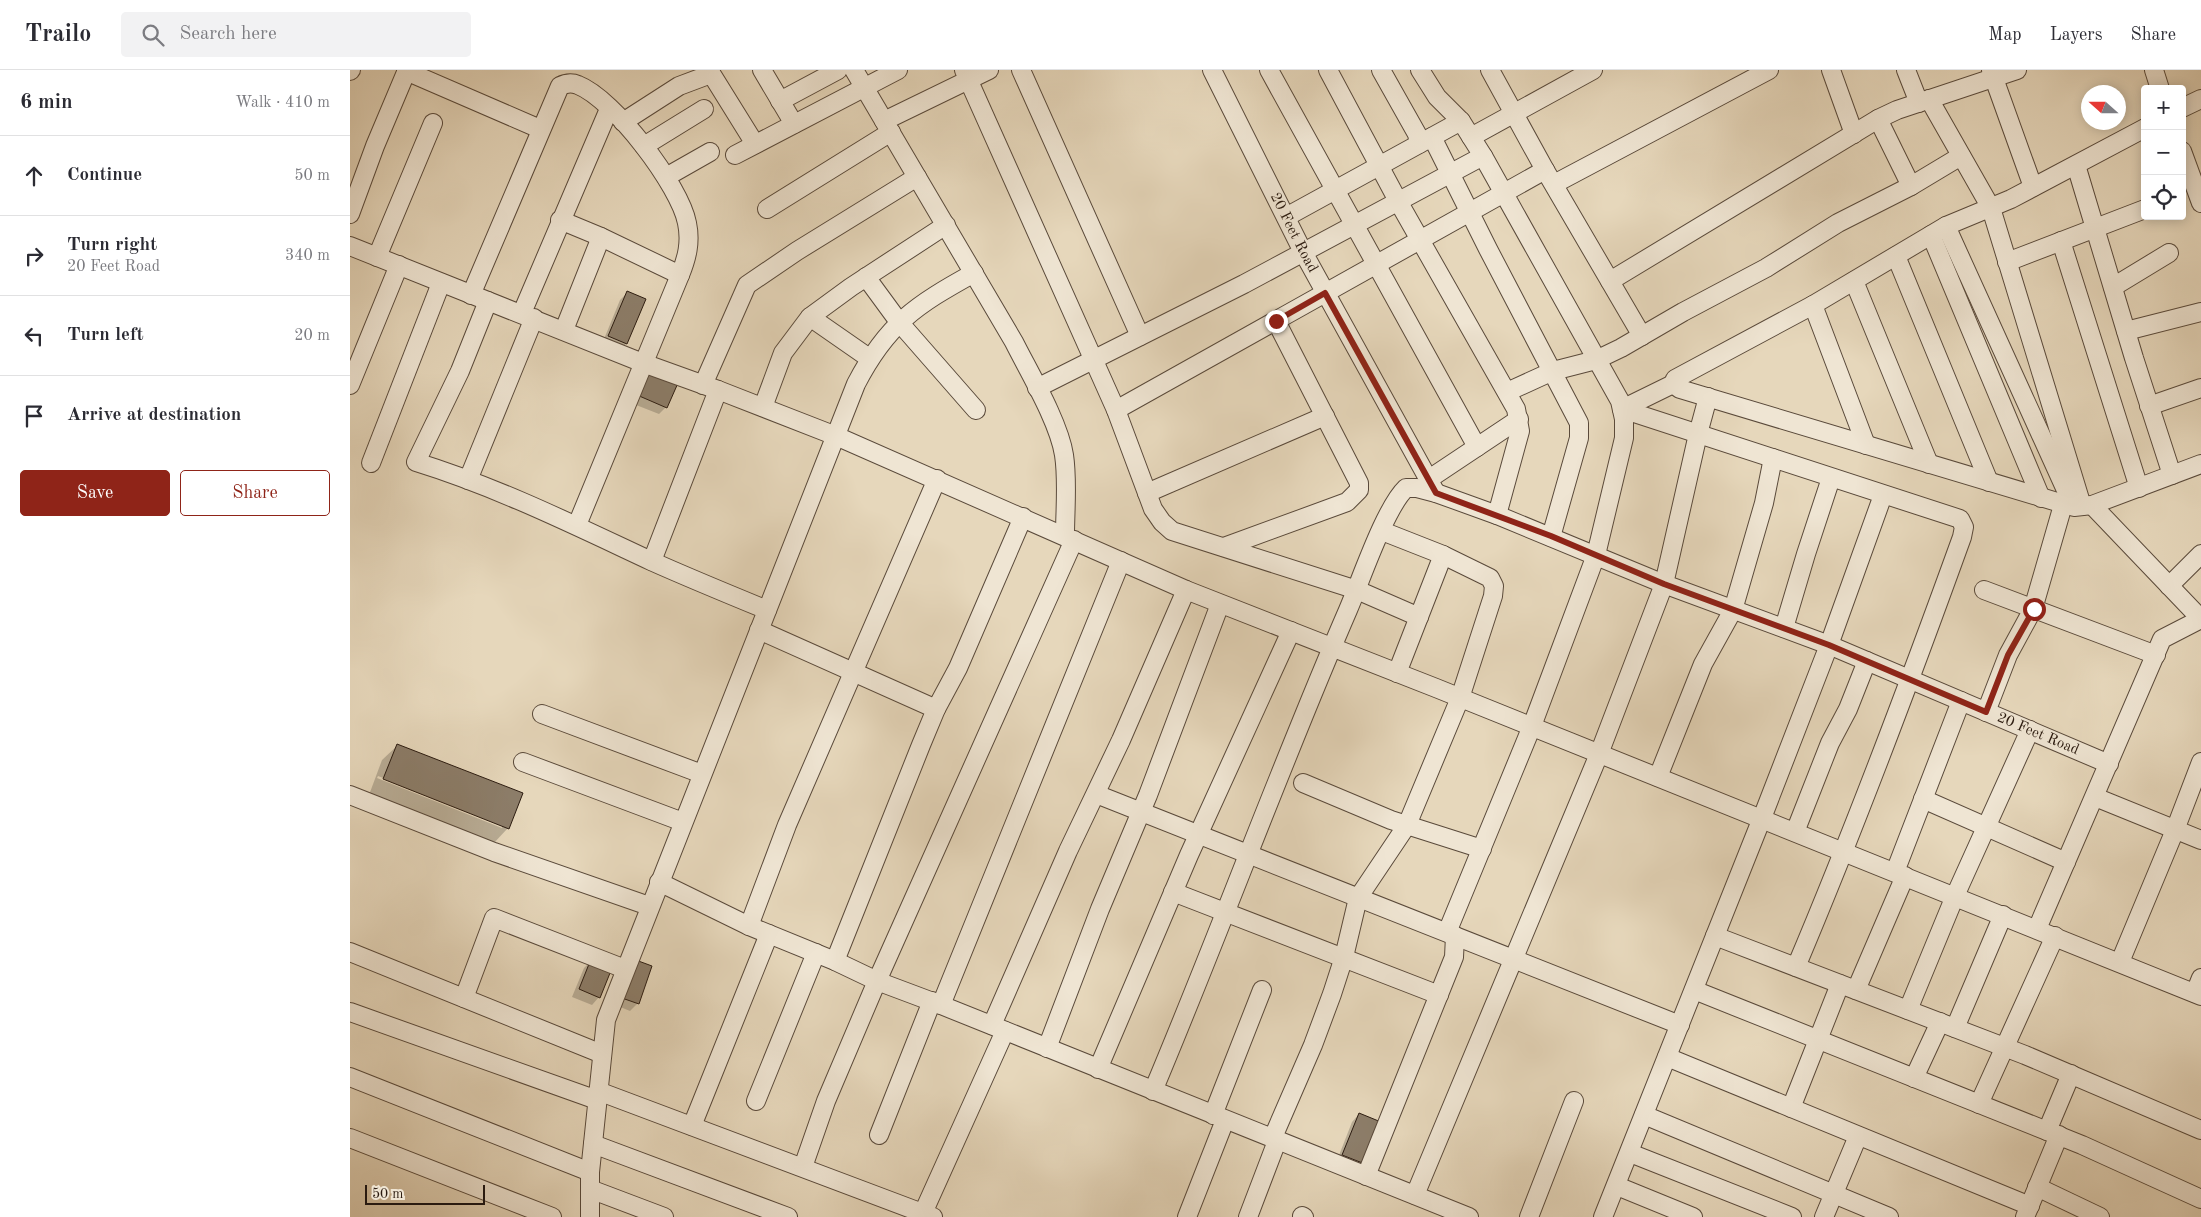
<!DOCTYPE html>
<html lang="en">
<head>
<meta charset="utf-8">
<style>
	:root { --surface:#fff; --page:#f2f2f3; --text:#2b2b33; --muted:#7c7c81; --line:#e1e1e2; --accent:#8f2418 }
	body { margin:0; font-family:"Old Standard TT",serif; background:var(--page); color:var(--text) }
	.controls { position:absolute; right:15px; top:15px; display:grid; overflow:hidden; border-radius:5px; box-shadow:0 2px 12px #0003 }
	.controls button { width:45px; height:45px; display:grid; place-items:center; padding:0; border:0; border-bottom:1px solid var(--line); background:var(--surface); color:var(--text); font:25px sans-serif }
	.compass { position:absolute; left:1731px; top:15px; width:45px; height:45px; border-radius:50%; background:var(--surface); box-shadow:0 2px 12px #0003; rotate:291deg }
	.scale { position:absolute; left:15px; bottom:12px; width:120px; box-sizing:border-box; padding-left:5px; border:2px solid #2b1b10; border-top:0; font-size:14px; line-height:18px; white-space:nowrap; color:#2b1b10; -webkit-text-stroke:4px #efe5d3; paint-order:stroke }
	.stop { position:absolute; width:15px; height:15px; margin:-11px; border:4px solid #8f2418; border-radius:50%; background:#fff }
	.stop.end { background:#8f2418; border-color:#fff; box-shadow:0 1px 5px #0008 }
	.list { margin:0; padding:0; list-style:none }
	h2 { display:flex; justify-content:space-between; align-items:center; height:65px; margin:0; padding:0 20px; font-size:21px }
	h2 small { font-size:16px; font-weight:400; color:var(--muted) }
	.list li { display:grid; grid-template-columns:32px 1fr auto; gap:15px; align-items:center; box-sizing:border-box; height:80px; padding:0 20px; border-top:1px solid var(--line) }
	.list b { display:block; font-size:19px; white-space:nowrap }
	.list p { margin:0; font-size:16px; white-space:nowrap; color:var(--muted) }
	.list em { font-size:16px; font-style:normal; color:var(--muted) }
	.actions { display:flex; gap:10px; padding:15px 20px }
	.actions a { flex:1; padding:11px 0; border:1px solid var(--accent); border-radius:5px; text-align:center; font-size:18px; color:var(--accent) }
	.actions .main { background:var(--accent); color:#fff }
	.icon { flex:none; width:28px; height:28px; fill:none; stroke:currentColor; stroke-width:2; stroke-linecap:round; stroke-linejoin:round }
	.map { position:relative; flex:none; width:1851px; height:1147px; overflow:hidden }
	header { display:flex; align-items:center; gap:30px; box-sizing:border-box; height:70px; padding:0 25px; background:var(--surface); border-bottom:1px solid var(--line) }
	header strong { font-size:24px }
	nav { display:flex; gap:28px; margin-inline-start:auto; font-size:18px }
	.search { width:350px; height:45px; background:var(--page); display:flex; align-items:center; gap:12px; box-sizing:border-box; padding:0 18px; border-radius:5px; color:var(--muted); font-size:19px }
	main { display:flex }
	aside { flex:1; background:var(--surface) }
	.map>svg:first-child { display:block }
</style>
</head>
<body>
<header>
<strong>Trailo</strong>
<div class="search"><svg class="icon" aria-label="search" viewBox="0 0 24 24"><circle cx="10" cy="10" r="6"/><path d="M15 15l6 6"/></svg>Search here</div>
<nav><a>Map</a><a>Layers</a><a>Share</a></nav>
</header>
<main>
<aside>
<h2>6 min<small>Walk · 410 m</small></h2>
<ul class="list">
<li><svg class="icon" aria-label="ahead" viewBox="0 0 24 24"><path d="M12 20V5M6 11l6-6 6 6"/></svg><div><b>Continue</b></div><em>50 m</em></li>
<li><svg class="icon" aria-label="right" viewBox="0 0 24 24"><path d="M7 20v-9h11M14 6l5 5-5 5"/></svg><div><b>Turn right</b><p>20 Feet Road</p></div><em>340 m</em></li>
<li><svg class="icon" aria-label="left" viewBox="0 0 24 24"><path d="M17 20v-9H6M10 6l-5 5 5 5"/></svg><div><b>Turn left</b></div><em>20 m</em></li>
<li><svg class="icon" aria-label="arrive" viewBox="0 0 24 24"><path d="M6 21V4h12l-3 4 3 4H6"/></svg><div><b>Arrive at destination</b></div></li>
</ul>
<div class="actions"><a class="main">Save</a><a>Share</a></div>
</aside>
<div class="map">
<svg width="1851" height="1147" viewBox="0 0 1851 1147">
	<rect width="100%" height="100%" fill="#e6d7bb"/>
	<filter id="stains"><feTurbulence type="fractalNoise" baseFrequency=".004" numOctaves="4"/><feColorMatrix values="0 0 0 0 .2 0 0 0 0 .09 0 0 0 0 .02 0 0 0 .5 -.17"/></filter>
	<radialGradient id="worn" r=".72"><stop offset=".6" stop-color="#630" stop-opacity="0"/><stop offset="1" stop-color="#630" stop-opacity=".3"/></radialGradient>
	<path fill="#0003" fill-rule="evenodd" d="M277,223l-1,51 -7,7 -17,-7 18,-44z
		M291,309l25,28 -7,7 -28,-11z
		M48,675l110,83 -15,16 -124,-49 13,-35zM28,706l124,49v3l-125,-50z
		M241,891l8,36 -7,8 -20,-8 12,-29z
		M275,898l13,35 -8,8 -17,-7z
		M1009,1044l5,49 -8,8 -20,-8 16,-41z"/>
	<path fill="#8c7d69" stroke="#2b1b10" d="M277,221l19,8 -19,45 -19,-8z
		M298,300l30,13 -11,25 -30,-13z
		M47,674l126,49 -14,36 -126,-50z
		M241,889l21,9 -12,30 -21,-9z
		M283,889l19,7 -13,38 -20,-7z
		M1009,1043l22,9 -16,42 -23,-9z"/>
	<g fill="none" stroke-linecap="round" stroke-linejoin="round">
		<g stroke="#5a4a3b" stroke-width="20">
			<g id="minor">
				<path d="M359,0l46,74"/>
				<path d="M412,0l32,54"/>
				<path d="M504,0l160,272c15,30 45,80 50,113 4,26 1,54 1,81"/>
				<path d="M614,0l152,340 37,99 9,13 10,9 185,59 62,27"/>
				<path d="M671,0l119,266"/>
				<path id="s1" d="M862,0l91,182 133,241"/>
				<path d="M919,0l208,377"/>
				<path d="M978,0l70,131 118,208 4,22 -23,84"/>
				<path d="M1031,0l36,64 2,10"/>
				<path d="M1140,0l55,100 97,166"/>
				<path d="M1481,0l23,64"/>
				<path d="M1556,0l13,33"/>
				<path d="M1641,0l42,117"/>
				<path d="M1804,0l6,19"/>
				<path d="M0,1l1,-1"/>
				<path d="M56,1l134,58"/>
				<path d="M1579,29l62,109 91,298"/>
				<path d="M430,31l58,-31"/>
				<path d="M1832,38l19,-9"/>
				<path d="M1528,49l33,67"/>
				<path d="M534,51l105,-51"/>
				<path d="M273,52l56,-36 32,-12"/>
				<path d="M1795,58l-134,71 -65,27 -133,79 -138,74 -2,5 7,5 394,118 18,-2 109,-41"/>
				<path d="M1082,67l56,112 91,174v15l-28,99"/>
				<path d="M1121,67l122,-67"/>
				<path d="M294,76l60,-37"/>
				<path d="M1832,81l19,52"/>
				<path d="M385,85l163,-85"/>
				<path d="M1726,95l58,193 38,117"/>
				<path d="M316,107l44,-25"/>
				<path d="M1204,114l215,-114"/>
				<path d="M417,139l124,-77"/>
				<path d="M0,144l25,-68 32,-76"/>
				<path d="M936,147l175,-96"/>
				<path d="M210,150l41,17 79,38"/>
				<path d="M1596,156l124,273"/>
				<path d="M1581,165l110,263"/>
				<path d="M1711,171l78,247"/>
				<path d="M0,176l293,117 75,27 118,46 350,154 250,98 765,308"/>
				<path d="M1546,186l93,226"/>
				<path d="M27,187l56,-134"/>
				<path d="M1657,192l138,-53"/>
				<path d="M516,207l33,45 77,88"/>
				<path d="M1260,211l268,-162 19,-9 120,-40"/>
				<path d="M1504,211l75,183"/>
				<path d="M1763,217l56,-34"/>
				<path d="M121,225l89,-209c6,-3 11,-4 18,-1 36,14 102,101 109,138 4,19 0,35 -7,52l-103,250"/>
				<path d="M138,231l-28,70 -44,91c81,25 158,63 235,99 38,17 77,33 116,49"/>
				<path d="M1463,235l53,140"/>
				<path d="M172,243l87,-204"/>
				<path d="M460,247l41,-30 95,-62"/>
				<path d="M214,260l37,-93"/>
				<path d="M1776,261l75,-19"/>
				<path d="M0,315l49,-120"/>
				<path d="M353,315l44,-100 50,-34 120,-74"/>
				<path d="M687,318l207,-104 239,-128"/>
				<path d="M1157,322l46,-21 43,-11 25,-12 62,-36 83,-44 72,-45 73,-37 50,-30"/>
				<path d="M1799,336l52,-18"/>
				<path d="M413,337l20,-54 27,-36 59,41"/>
				<path d="M1272,339l338,110 4,8 -2,10c-52,144 -106,288 -166,430"/>
				<path d="M1272,339l51,-25"/>
				<path d="M766,340l429,-240"/>
				<path d="M21,393l70,-180"/>
				<path d="M1079,409l90,-60"/>
				<path d="M118,410l66,-162"/>
				<path d="M797,423l178,-77"/>
				<path d="M1742,435l109,114"/>
				<path d="M874,477l123,-45 12,-12v-7l-83,-162"/>
				<path d="M302,491l66,-171"/>
				<path d="M1819,516l32,-32"/>
				<path d="M1634,520l172,65"/>
				<path d="M1434,558l22,-74 25,-76"/>
				<path d="M409,560l177,79"/>
				<path d="M1047,603l46,-118"/>
				<path d="M1636,642l22,-57 25,-46 30,-104 5,-9"/>
				<path d="M192,644l160,60"/>
				<path d="M173,692l160,60"/>
				<path d="M1308,707l45,-113 30,-54 31,-107 9,-45"/>
				<path d="M953,713l88,37 91,29"/>
				<path d="M746,724l584,231"/>
				<path d="M0,725l144,57 155,54"/>
				<path d="M1745,727l106,43"/>
				<path d="M1573,729l143,63"/>
				<path d="M1445,762l35,-89 18,-34 19,-48"/>
				<path d="M1545,802l66,-171"/>
				<path d="M309,812l90,44 86,35 42,20 64,24 528,212"/>
				<path d="M823,822l266,103"/>
				<path d="M399,856l38,-101 150,-346"/>
				<path d="M1687,859l125,-290 39,-20"/>
				<path d="M1365,866l310,119 176,75"/>
				<path d="M0,882l252,102"/>
				<path d="M485,891l86,-216 15,-36 22,-41 65,-151"/>
				<path d="M1770,892l55,-132 26,-68"/>
				<path d="M1344,920l388,155 119,54"/>
				<path d="M1506,920l49,-114"/>
				<path d="M1845,923l6,-15"/>
				<path d="M114,928l30,-80 131,51"/>
				<path d="M591,935l180,-444"/>
				<path d="M1558,940l47,-114 75,-166"/>
				<path d="M0,942l247,88"/>
				<path d="M642,955l76,-174 53,-111 65,-150"/>
				<path d="M1605,958l48,-113"/>
				<path d="M697,978l53,-139 48,-114 72,-191"/>
				<path d="M1317,987l363,149"/>
				<path d="M748,999l91,-214 102,-224"/>
				<path d="M0,1007l240,95"/>
				<path d="M1564,1008l26,-56"/>
				<path d="M248,1021l335,126"/>
				<path id="s2" d="M803,1021c67,-159 126,-322 195,-481 13,-30 37,-102 58,-122h11l19,5 61,22 167,69 165,61 280,119"/>
				<path d="M406,1031l60,-148"/>
				<path d="M1629,1034l76,-168"/>
				<path d="M1441,1038l49,-124"/>
				<path d="M863,1045l49,-125"/>
				<path d="M1294,1045l245,102"/>
				<path d="M342,1056l77,-192"/>
				<path d="M1697,1061l24,-57"/>
				<path d="M529,1065l53,-134"/>
				<path d="M0,1068l202,79"/>
				<path d="M243,1074l195,73"/>
				<path d="M1280,1083l162,64"/>
				<path d="M453,1097l23,-66 51,-120 197,-441"/>
				<path d="M1016,1106l88,-219 1,-21 -7,-6 84,-204 64,-171 28,-117v-19l-4,-18 -137,-245 -22,-35 -24,-24 -17,-27"/>
				<path d="M1267,1116l76,31"/>
				<path d="M1687,1117l63,30"/>
				<path d="M240,1119l74,28"/>
				<path d="M1065,1125l184,-441 65,-170 34,-150 10,-37"/>
				<path d="M573,1143l82,-182"/>
				<path d="M952,1146l2,1"/>
				<path d="M240,1147v-45l16,-152 250,-636c31,-60 60,-79 118,-111"/>
				<path d="M837,1147l38,-97"/>
				<path d="M898,1147l29,-76 -3,-6 39,-90 19,-51 12,-37 14,-59 49,-73 53,-127 33,-102 1,-10 -4,-8 -47,-23 -61,-24"/>
				<path d="M1179,1147l45,-116"/>
				<path d="M1253,1147l159,-399 67,-173 54,-150"/>
				<path d="M1474,1147l34,-81"/>
				<path d="M1675,1147l34,-82"/>
			</g>
		</g>
		<use href="#minor" stroke="#efe5d3" stroke-width="18"/>
	</g>
	<g fill="none" stroke-linecap="round" stroke-linejoin="round">
		<path stroke="#8f2418" stroke-width="6" d="M926,251l49,-28 111,200 115,43 113,48 165,61 157,67 22,-57 26,-46"/>
	</g>
	<g text-anchor="middle" dominant-baseline="central" stroke-width="4" stroke-linejoin="round" paint-order="stroke">
		<g font-size="15" fill="#2b1b10" stroke="#efe5d3">
			<text stroke="none"><textPath href="#s1" startOffset="182">20 Feet Road</textPath></text>
			<text stroke="none"><textPath href="#s2" startOffset="1334">20 Feet Road</textPath></text>
		</g>
	</g>
	<rect width="100%" height="100%" filter="url(#stains)"/>
	<rect width="100%" height="100%" fill="url(#worn)"/>
</svg>
<div class="controls">
<button>+</button>
<button>−</button>
<button><svg class="icon" aria-label="locate" viewBox="0 0 24 24"><circle cx="12" cy="12" r="6"/><path d="M12 2v4M12 18v4M2 12h4M18 12h4"/></svg></button>
</div>
<svg class="compass" viewBox="-18 -18 36 36"><path d="M0-13l5 13h-10z" fill="#e53935"/><path d="M0 13l5-13h-10z" fill="#7c7c81"/></svg>
<div class="scale">50 m</div>
<div class="stop" style="left:1684px;top:539px"></div>
<div class="stop end" style="left:926px;top:251px"></div>
</div>
</main>
</body>
</html>
